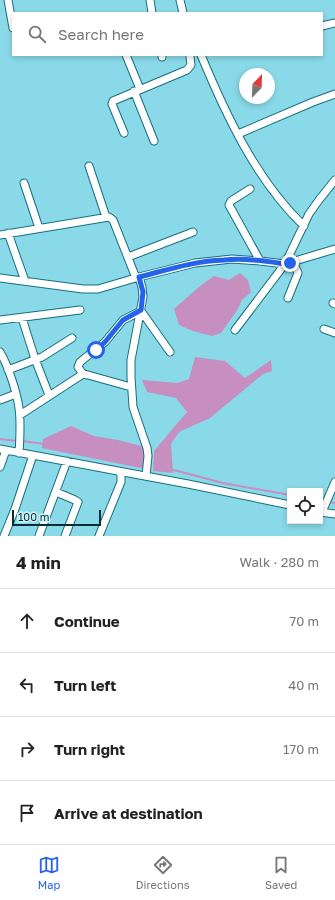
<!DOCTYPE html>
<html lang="en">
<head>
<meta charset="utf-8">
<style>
	:root { --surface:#fff; --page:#f6f6f6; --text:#222; --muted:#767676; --line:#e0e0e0; --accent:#2563eb }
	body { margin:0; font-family:"Golos Text",sans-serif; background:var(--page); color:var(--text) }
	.controls { position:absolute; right:12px; bottom:12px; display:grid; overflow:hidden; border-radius:0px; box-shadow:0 2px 6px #0003 }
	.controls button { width:36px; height:36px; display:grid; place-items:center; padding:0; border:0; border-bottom:1px solid var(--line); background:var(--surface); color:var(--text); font:20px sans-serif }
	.compass { position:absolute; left:239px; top:68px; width:36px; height:36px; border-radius:50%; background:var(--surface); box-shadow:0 2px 6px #0003; rotate:23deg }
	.scale { position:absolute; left:12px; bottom:10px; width:89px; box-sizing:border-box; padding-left:4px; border:2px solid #0a2d33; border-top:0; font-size:11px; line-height:14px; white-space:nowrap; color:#0a2d33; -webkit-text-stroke:3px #cdf3fa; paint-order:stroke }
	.stop { position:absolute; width:12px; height:12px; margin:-9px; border:3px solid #2563eb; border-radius:50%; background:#fff }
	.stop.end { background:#2563eb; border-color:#fff; box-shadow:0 1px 4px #0008 }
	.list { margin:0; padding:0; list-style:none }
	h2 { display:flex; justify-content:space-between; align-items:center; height:52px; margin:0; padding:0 16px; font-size:17px }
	h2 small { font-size:13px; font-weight:400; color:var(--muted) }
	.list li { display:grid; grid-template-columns:26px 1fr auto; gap:12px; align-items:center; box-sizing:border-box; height:64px; padding:0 16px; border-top:1px solid var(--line) }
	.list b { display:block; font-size:15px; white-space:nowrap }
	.list em { font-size:13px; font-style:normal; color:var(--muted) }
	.icon { flex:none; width:22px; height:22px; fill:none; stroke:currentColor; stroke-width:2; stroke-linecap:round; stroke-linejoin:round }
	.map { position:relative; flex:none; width:335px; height:536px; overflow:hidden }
	.search { position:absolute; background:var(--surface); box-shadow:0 2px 6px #0003; left:12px; right:12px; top:12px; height:44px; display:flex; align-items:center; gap:10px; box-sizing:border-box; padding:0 14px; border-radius:0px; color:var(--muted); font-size:15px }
	.sheet { height:308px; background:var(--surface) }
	nav { display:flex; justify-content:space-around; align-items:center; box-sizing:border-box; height:56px; border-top:1px solid var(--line); background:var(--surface); font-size:11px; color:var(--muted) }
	nav a { display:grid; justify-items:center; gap:2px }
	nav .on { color:var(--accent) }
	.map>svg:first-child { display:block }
</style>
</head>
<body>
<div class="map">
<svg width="335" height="536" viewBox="0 0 335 536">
	<rect width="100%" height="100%" fill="#8ad9e8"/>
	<path fill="#c78ec0" d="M240,273l8,7 3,12 -9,8 -6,12 -15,21 -9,3 -19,-5 -14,-6 -5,-16 26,-23 14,-10 15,4z
		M195,357l30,4 20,17 26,-18 1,11 -9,3 -53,44 -31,14 -8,12 2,29 -20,-2 1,-20 33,-39 -11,-14 -29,-6 -5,-12 35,3 12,-4z
		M71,426l23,10 24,4 27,7v22l-103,-21 1,-9z"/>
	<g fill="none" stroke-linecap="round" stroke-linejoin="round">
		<path stroke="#c78ec0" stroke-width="2" d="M0,439l17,2
			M22,441l22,3
			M170,469l53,14 67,12
			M320,500l3,1
			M330,502l5,1"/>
		<g stroke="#176f7d" stroke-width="9">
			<path id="minor" d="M8,0l5,28
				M150,0l2,13
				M180,0l3,13
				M322,26l13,-3
				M126,55l14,34
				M162,55v2
				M201,55c25,60 55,125 103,171
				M134,91l20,50
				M124,133l-12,-29 1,-3 74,-31 4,-5 -1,-8
				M238,134l75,-32 22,-8
				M89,166l17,51
				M24,183l15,45
				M250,189l-19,12 -2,4 31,56
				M8,233l17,48
				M0,235l109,-18 4,3 23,58
				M128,257l65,-25
				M139,277l3,10 1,10 -12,63v17l2,30 14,41 1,8 -2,20
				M0,278l83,11h15l41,-12 56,-14 37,-4 28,2 25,3 50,-15
				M288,298l10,-25 -5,-11
				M333,303l2,1
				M22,318l13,41 14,36
				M0,320l80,-10
				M324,329l11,4
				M235,330l50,-66 24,-50 10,-14 16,-20
				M0,352c8,13 17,41 19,56 2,15 1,30 0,45
				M8,370l34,-13 30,-19
				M83,374l-5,-7 2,-5 25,-20 18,-22 18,-9 29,41
				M0,400l16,-6
				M20,415l63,-41 5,1 43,12
				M0,449l118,22 3,3v8l-22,54
				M0,467l6,-17
				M118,471l70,13 102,21
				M56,492l19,8 3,2 -13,34
				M320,512l15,2
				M322,512l13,-30
				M4,536l11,-27 18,-54
				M39,536l28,-75"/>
		</g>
		<use href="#minor" stroke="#fff" stroke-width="7"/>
	</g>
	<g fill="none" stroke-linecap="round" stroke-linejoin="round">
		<path stroke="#2563eb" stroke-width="5" d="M96,350l9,-8 18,-22 18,-10 2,-18 -4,-15c28,-7 55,-16 85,-17 20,-2 40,1 61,4l5,-1"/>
	</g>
</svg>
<div class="controls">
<button><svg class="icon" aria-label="locate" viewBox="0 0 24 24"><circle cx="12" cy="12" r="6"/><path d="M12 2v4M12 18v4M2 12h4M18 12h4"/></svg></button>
</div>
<svg class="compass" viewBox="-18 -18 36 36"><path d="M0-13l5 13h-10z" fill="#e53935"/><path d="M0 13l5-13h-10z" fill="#767676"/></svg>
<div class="scale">100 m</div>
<div class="stop" style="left:96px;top:350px"></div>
<div class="stop end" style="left:290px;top:263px"></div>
<div class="search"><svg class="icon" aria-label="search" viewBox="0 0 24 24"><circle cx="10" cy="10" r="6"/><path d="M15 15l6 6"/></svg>Search here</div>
</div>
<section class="sheet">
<h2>4 min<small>Walk · 280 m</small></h2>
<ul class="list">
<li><svg class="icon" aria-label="ahead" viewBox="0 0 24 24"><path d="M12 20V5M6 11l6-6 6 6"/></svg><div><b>Continue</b></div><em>70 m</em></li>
<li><svg class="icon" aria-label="left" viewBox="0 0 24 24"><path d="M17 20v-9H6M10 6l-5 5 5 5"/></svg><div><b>Turn left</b></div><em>40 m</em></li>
<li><svg class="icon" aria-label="right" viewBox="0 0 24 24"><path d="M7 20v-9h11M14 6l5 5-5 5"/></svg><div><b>Turn right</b></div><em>170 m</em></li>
<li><svg class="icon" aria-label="arrive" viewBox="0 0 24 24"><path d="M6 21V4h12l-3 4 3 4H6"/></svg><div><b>Arrive at destination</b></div></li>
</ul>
</section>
<nav>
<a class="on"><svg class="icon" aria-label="map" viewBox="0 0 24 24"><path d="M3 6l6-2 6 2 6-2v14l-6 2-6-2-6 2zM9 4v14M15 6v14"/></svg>Map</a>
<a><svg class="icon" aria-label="directions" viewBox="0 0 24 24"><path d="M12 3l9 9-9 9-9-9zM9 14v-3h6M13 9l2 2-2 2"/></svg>Directions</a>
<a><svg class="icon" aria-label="saved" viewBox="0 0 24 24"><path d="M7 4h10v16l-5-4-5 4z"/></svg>Saved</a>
</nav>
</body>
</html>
